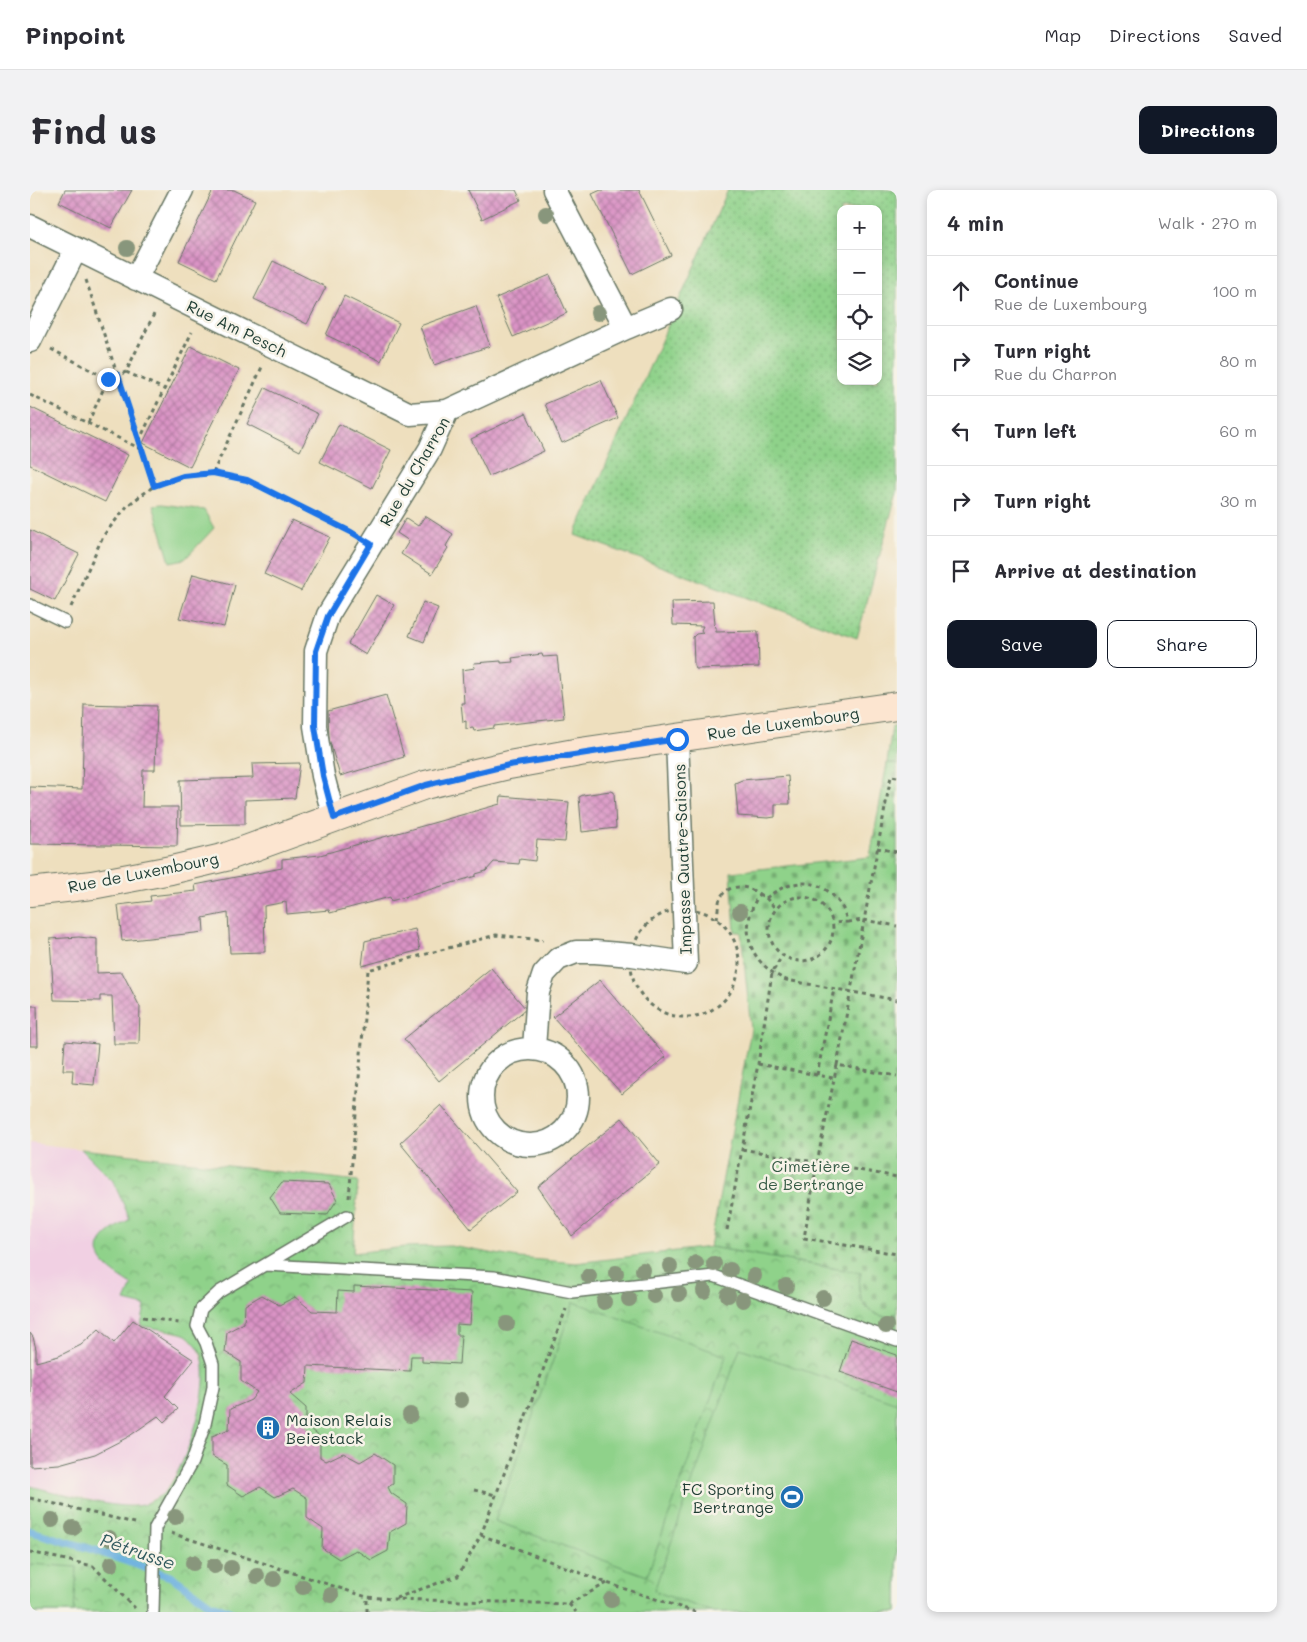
<!DOCTYPE html>
<html lang="en">
<head>
<meta charset="utf-8">
<style>
	:root { --surface:#fff; --page:#f2f2f3; --text:#2b2b33; --muted:#7c7c81; --line:#e1e1e2; --accent:#111827 }
	body { margin:0; font-family:Mali,sans-serif; background:var(--page); color:var(--text) }
	.controls { position:absolute; right:15px; top:15px; display:grid; overflow:hidden; border-radius:10px; box-shadow:0 2px 8px #0003 }
	.controls button { width:45px; height:45px; display:grid; place-items:center; padding:0; border:0; border-bottom:1px solid var(--line); background:var(--surface); color:var(--text); font:25px sans-serif }
	.stop { position:absolute; width:15px; height:15px; margin:-11px; border:4px solid #1a73e8; border-radius:50%; background:#fff }
	.stop.end { background:#1a73e8; border-color:#fff; box-shadow:0 1px 5px #0008 }
	.list { margin:0; padding:0; list-style:none }
	h2 { display:flex; justify-content:space-between; align-items:center; height:65px; margin:0; padding:0 20px; font-size:21px }
	h2 small { font-size:16px; font-weight:400; color:var(--muted) }
	.list li { display:grid; grid-template-columns:32px 1fr auto; gap:15px; align-items:center; box-sizing:border-box; height:70px; padding:0 20px; border-top:1px solid var(--line) }
	.list b { display:block; font-size:19px; white-space:nowrap }
	.list p { margin:0; font-size:16px; white-space:nowrap; color:var(--muted) }
	.list em { font-size:16px; font-style:normal; color:var(--muted) }
	.actions { display:flex; gap:10px; padding:15px 20px }
	.actions a { flex:1; padding:11px 0; border:1px solid var(--accent); border-radius:10px; text-align:center; font-size:18px; color:var(--accent) }
	.actions .main { background:var(--accent); color:#fff }
	.icon { flex:none; width:28px; height:28px; fill:none; stroke:currentColor; stroke-width:2; stroke-linecap:round; stroke-linejoin:round }
	.map { position:relative; flex:none; width:867px; height:1422px; overflow:hidden; border-radius:10px }
	header { display:flex; align-items:center; gap:30px; box-sizing:border-box; height:70px; padding:0 25px; background:var(--surface); border-bottom:1px solid var(--line) }
	header strong { font-size:24px }
	nav { display:flex; gap:28px; margin-inline-start:auto; font-size:18px }
	.intro { display:flex; align-items:center; justify-content:space-between; box-sizing:border-box; height:120px; padding:0 30px }
	h1 { margin:0; font-size:35px }
	.button { padding:12px 22px; border-radius:10px; background:var(--accent); color:#fff; font-size:18px; font-weight:700 }
	main { display:flex; gap:30px; padding:0 30px }
	aside { flex:1; background:var(--surface); border-radius:10px; box-shadow:0 2px 8px #0003 }
	.map>svg:first-child { display:block }
</style>
</head>
<body>
<header>
<strong>Pinpoint</strong>
<nav><a>Map</a><a>Directions</a><a>Saved</a></nav>
</header>
<div class="intro"><h1>Find us</h1><a class="button">Directions</a></div>
<main>
<div class="map">
<svg width="867" height="1422" viewBox="0 0 867 1422">
	<defs>
		<pattern id="grass-dots" width="8" height="8" patternUnits="userSpaceOnUse" patternTransform="scale(1.25)"><rect width="8" height="8" fill="#8fd28a"/><path d="M2 2h.1M6 6h.1" fill="none" stroke="#74ac72" stroke-width="1.8" stroke-linecap="round"/></pattern>
		<pattern id="cemetery-stones" width="16" height="16" patternUnits="userSpaceOnUse" patternTransform="scale(1.25)"><rect width="16" height="16" fill="#8fd28a"/><path d="M2 7V4a2 2 0 0 1 4 0v3zM10 15v-3a2 2 0 0 1 4 0v3z" fill="#74ac72"/></pattern>
		<pattern id="park-crowns" width="20" height="18" patternUnits="userSpaceOnUse" patternTransform="scale(1.25)"><rect width="20" height="18" fill="#8fd28a"/><path d="M2 6a3 3 0 1 1 6 0M12 15a3 3 0 1 1 6 0" fill="none" stroke="#74ac72"/></pattern>
		<pattern id="building-cross-hatch" width="8" height="8" patternUnits="userSpaceOnUse" patternTransform="scale(1.25)"><rect width="8" height="8" fill="#da93c5"/><path d="M0 0l8 8M0 8l8-8" fill="none" stroke="#b079a1"/></pattern>
	</defs>
	<rect width="100%" height="100%" fill="#f7f3e8"/>
	<filter id="ink" filterUnits="userSpaceOnUse"><feTurbulence type="fractalNoise" baseFrequency=".02" numOctaves="2"/><feDisplacementMap in="SourceGraphic" scale="10" xChannelSelector="R" yChannelSelector="G"/><feConvolveMatrix kernelMatrix="1 2 1 2 8 2 1 2 1" color-interpolation-filters="sRGB"/></filter>
	<filter id="wash" filterUnits="userSpaceOnUse"><feTurbulence type="fractalNoise" baseFrequency=".0096" numOctaves="4" result="noise"/><feDisplacementMap in="SourceGraphic" scale="20" xChannelSelector="R" yChannelSelector="G"/><feGaussianBlur stdDeviation="1.12" result="paint"/><feColorMatrix in="noise" values="0 0 0 0 0 0 0 0 0 0 0 0 0 0 0 0 0 1.4 0 .05"/><feComposite in="paint" operator="in"/></filter>
	<g filter="url(#wash)">
		<rect width="100%" height="100%" fill="#eedfbe"/>
		<path fill="#f1d0e3" d="M0,953l214,25 -102,158 44,9 12,12 6,18v21l-7,36 -12,37 -21,34 -22,12 -25,1 -87,-20z"/>
		<path fill="url(#grass-dots)" stroke="#57885f" fill-rule="evenodd" d="M698,0h169v302l-40,146 -282,-103zM811,19h37v172h-37z
			M862,536h5v38l-10,-1z"/>
		<path fill="url(#cemetery-stones)" stroke="#57885f" d="M857,573l10,1v553c-19,2 -36,-7 -38,-28 -1,-5 1,-11 2,-16l-151,-26 41,-218 -10,-97h-6l-4,-60 139,-15z"/>
		<path fill="url(#park-crowns)" stroke="#57885f" d="M51,959l277,32 -5,72 53,-6 45,-1 67,12 58,5 134,-16 151,26c-1,5 -3,11 -2,17 2,20 19,29 38,27v295h-867v-126c26,6 88,25 112,19 6,-2 19,-9 23,-13 21,-24 54,-119 32,-146 -3,-3 -7,-9 -11,-11 -8,-4 -34,-7 -45,-9l4,-20 -20,-5 7,-16c-15,-10 -47,-27 -28,-48 6,-7 18,-13 26,-18l-17,-38z"/>
		<path fill="#8fd28a" stroke="#57885f" d="M132,314l42,6 10,18 -29,31 -15,3 -17,-57z
			M544,1112l152,54 -79,220 -152,-55z
			M710,1158l157,55v209h-184l-59,-21z
			M0,1374l47,3 -3,45h-44z"/>
		<g fill="none" stroke-linecap="round" stroke-linejoin="round">
			<path stroke="#67afdf" stroke-width="8" d="M0,1341l64,19 78,27 38,27 21,8"/>
		</g>
		<g id="blocks">
			<path fill="url(#building-cross-hatch)" d="M35,0h67l-21,38 -52,-26z
				M183,0h21l21,10 -39,79 -37,-18z
				M438,0h48l5,10 -39,19z
				M571,0h38l32,65 -39,19 -40,-80z
				M243,71l53,26 -19,37 -53,-25z
				M520,85l17,38 -54,24 -17,-39z
				M314,106l55,27 -18,38 -55,-26z
				M446,116l14,40 -56,19 -14,-39z
				M161,156l48,24 -49,97 -47,-24z
				M571,190l17,38 -56,25 -17,-39z
				M235,198l53,26 -18,37 -53,-27z
				M0,217l98,48 -23,47 -75,-37z
				M496,223l18,38 -55,25 -18,-37z
				M309,234l52,26 -19,38 -52,-26z
				M395,326l28,18 -7,12 2,2 -16,26 -31,-20 8,-13 -12,-8 9,-15 12,8z
				M262,330l38,17 -29,54 -37,-17z
				M0,340l49,24 -24,47 -25,-12z
				M163,384l42,11 -11,42 -45,-9z
				M346,405l18,10 -28,50 -18,-11z
				M683,411l2,23h-2l3,3v5l42,-1 1,36 -63,2 -2,-4 -1,-28 3,-3 7,-1 -2,-3 2,-4 -30,-1 -1,-23z
				M393,412l15,6 -14,34 -15,-6z
				M512,464l1,3 14,-1 7,62 -70,8v2l-20,3 -1,-3 -7,1v-8l-3,1 -2,-19h3l-2,-33 13,-2 -1,-5 27,-2v2l12,-1 -1,-4z
				M356,505l18,62 -64,19 -11,-37 -1,-28z
				M54,514l73,2 -2,64h-12l-1,37h36l-1,39 -147,-2v-57l52,2z
				M270,573l-5,35 -50,2v24l-64,1 -1,-45 73,-2 -1,-14z
				M758,586l2,28h-15v13l-7,1 -30,-2 -3,-33 7,-3z
				M580,601l4,1 2,36 -34,4 -3,-35 4,-2z
				M471,606l68,6 -4,40 -28,-2 -2,21 -15,-2 -1,5 -25,-2 -8,9 -10,3v2l-85,25 -1,-4 -60,16 -1,-3 -42,4 -1,-12 -22,4 1,46 -35,1 -2,-40 -25,5 1,14 -82,9 -4,-36 33,-4 -1,-5 46,-5 -1,-6 87,-17v-9l38,-4 180,-51z
				M385,739l5,21 -58,16 3,-25z
				M49,747l18,2v34l25,-1 18,35 -1,37h-25l-2,-48h-12v5l-46,-1 -4,-61z
				M461,778l35,41 -87,72 -35,-42z
				M570,790l66,77 -44,37 -69,-77z
				M0,816h7l1,40h-8z
				M35,851l33,3 -4,41 -22,-2 1,-13h-10z
				M411,915l76,87 -46,37 -71,-86z
				M592,928l38,46 -88,72 -34,-49z
				M252,992l47,2 8,16 -10,15 -47,-2 -10,-16z
				M324,1096l118,6 -2,33 -13,-1v11h4l-2,29 -37,-2v-6h-11l-1,15 -102,-5 -1,17 -17,11 16,14v18l14,11v20l6,4 17,-8 17,9 15,-9 18,12v19l-5,3 3,6 16,11 -1,19 -16,9 -2,19 -17,9 -15,-10 -17,9 -17,-11 1,-19 -16,-11v-20l-14,-9 -18,8 -15,-10 -17,9 -16,-11v-20l-15,-9v-20l17,-7 1,-20 21,-9 6,-8 -16,-11v-19l-16,-10 2,-20 17,-9 1,-18 17,-10 17,10 16,-8 17,14 25,1 1,-21 16,1z
				M103,1130l61,40 -29,36 13,13 -14,13 -6,-6 -30,21 -33,17 -36,10 -29,2v-133l3,4 3,12v13l23,-6 22,-11 18,-16 15,14z
				M821,1149l46,16v37l-57,-20z"/>
		</g>
	</g>
	<g filter="url(#ink)">
		<use href="#blocks" fill-opacity="0" stroke="#677664" stroke-width="1"/>
		<g fill="none" stroke-linecap="round" stroke-linejoin="round">
			<g stroke="#677664" stroke-width="14">
				<path id="lane" d="M0,415l35,17
					M236,1075l228,12 78,15 142,-16 183,65
					M123,1422l2,-84 37,-66 13,-38 8,-37v-23l-7,-21 -9,-17 4,-17 18,-17 128,-76"/>
			</g>
			<g stroke="#677664" stroke-width="25">
				<path id="street" d="M524,0l72,138
					M0,36l380,188 37,-3
					M106,89l46,-89
					M0,151l46,-92
					M304,628l-11,-42 -8,-50 1,-75 12,-36 102,-166 17,-38 179,-83 45,-19
					M504,858l4,-56 6,-18 14,-15 18,-7h19l37,3 54,8 -9,-224
					M452 907a48 48 0 1 1 96 0a48 48 0 1 1-96 0Z"/>
			</g>
			<g stroke="#677664" stroke-width="30">
				<path id="secondary" d="M0,702l62,-7 79,-15 55,-13 199,-72 84,-20 71,-13 317,-46"/>
			</g>
			<path stroke="#677664" stroke-width="3" stroke-dasharray="4 4" stroke-linecap="butt" d="M56,90l68,206
				M21,159l57,30
				M96,182l38,17
				M0,205l111,54
				M58,233l20,-44 18,-7 28,-58
				M109,251l53,-109
				M183,283l49,-106
				M41,417l32,-71 25,-31 26,-19 29,-10 30,-3 34,7 106,53
				M867,587l-6,-1 -54,289 60,11
				M847,658l20,4
				M729,704l7,4c25,-19 54,-23 74,6 4,5 5,12 8,18l-15,1
				M739 739a32 32 0 1 1 64 0a32 32 0 1 1-64 0Z
				M736,708l10,11
				M601 773a54 54 0 1 1 108 0a54 54 0 1 1-108 0Z
				M687,729c1,-7 1,-19 5,-24 10,-12 26,-9 37,-1 -21,37 -11,68 27,86l111,20
				M818,732l16,-2 33,6
				M728,874l75,14
				M807,875l-20,98 -13,75 93,16
				M787,885l17,-86
				M712,959l155,28
				M319,1008l19,-228 128,-35 47,5
				M697,1040l31,-166 14,-91 10,-17
				M113,1127l36,6
				M444,1300l22,5
				M0,1308l109,26
				M141,1343l196,64 26,2 176,5 38,-21
				M451,1345l126,48 88,29
				M0,1362l63,14 42,42
				M366,1408l62,-22 23,-41 85,-226
				M539,1414l7,8
				M337,1422v-15"/>
			<use href="#lane" stroke="#fff" stroke-width="11"/>
			<use href="#street" stroke="#fff" stroke-width="22"/>
			<use href="#secondary" stroke="#fce5d0" stroke-width="28"/>
		</g>
		<g fill="#88967b">
			<circle cx="516" cy="24" r="8"/>
			<circle cx="97" cy="58" r="8"/>
			<circle cx="568" cy="123" r="8"/>
			<circle cx="710" cy="722" r="8"/>
			<circle cx="666" cy="1073" r="8"/>
			<circle cx="684" cy="1074" r="8"/>
			<circle cx="640" cy="1076" r="8"/>
			<circle cx="613" cy="1080" r="8"/>
			<circle cx="700" cy="1080" r="8"/>
			<circle cx="586" cy="1083" r="8"/>
			<circle cx="559" cy="1086" r="8"/>
			<circle cx="724" cy="1086" r="8"/>
			<circle cx="756" cy="1096" r="8"/>
			<circle cx="674" cy="1101" r="8"/>
			<circle cx="649" cy="1104" r="8"/>
			<circle cx="698" cy="1105" r="8"/>
			<circle cx="624" cy="1106" r="8"/>
			<circle cx="793" cy="1108" r="8"/>
			<circle cx="599" cy="1109" r="8"/>
			<circle cx="713" cy="1110" r="8"/>
			<circle cx="574" cy="1112" r="8"/>
			<circle cx="477" cy="1134" r="8"/>
			<circle cx="856" cy="1136" r="8"/>
			<circle cx="431" cy="1210" r="8"/>
			<circle cx="380" cy="1225" r="8"/>
			<circle cx="145" cy="1327" r="8"/>
			<circle cx="22" cy="1330" r="8"/>
			<circle cx="43" cy="1338" r="8"/>
			<circle cx="79" cy="1348" r="8"/>
			<circle cx="163" cy="1373" r="8"/>
			<circle cx="81" cy="1374" r="8"/>
			<circle cx="184" cy="1376" r="8"/>
			<circle cx="201" cy="1378" r="8"/>
			<circle cx="227" cy="1386" r="8"/>
			<circle cx="244" cy="1389" r="8"/>
			<circle cx="273" cy="1397" r="8"/>
			<circle cx="301" cy="1405" r="8"/>
			<circle cx="581" cy="1410" r="8"/>
		</g>
	</g>
	<g fill="none" stroke-linecap="round" stroke-linejoin="round" filter="url(#ink)">
		<path stroke="#1a73e8" stroke-width="6" d="M78,189l10,-4 36,111 29,-10 30,-3 34,7 104,52 20,12 -43,72 -12,35 -1,75 8,50 11,42 92,-33 83,-20 168,-26"/>
	</g>
	<defs>
		<g id="building-disc" transform="scale(1.25)"><circle r="9.5" fill="#1f6fb2" stroke="#f7f3e8"/><path d="M-4-6H4V6H1V3H-1V6H-4ZM-2.5-4.3h1.7v1.8h-1.7ZM.8-4.3h1.7v1.8H.8ZM-2.5-1h1.7V.8h-1.7ZM.8-1h1.7V.8H.8Z" fill="#fff"/></g>
		<g id="stadium-disc" transform="scale(1.25)"><circle r="9.5" fill="#1f6fb2" stroke="#f7f3e8"/><path d="M0-5a6.5 5 0 1 0 0 10a6.5 5 0 1 0 0-10ZM-3.5-1.8h7v3.6h-7Z" fill="#fff"/></g>
	</defs>
	<g fill-rule="evenodd">
		<use href="#building-disc" x="238" y="1238"/>
		<use href="#stadium-disc" x="762" y="1307"/>
	</g>
	<g text-anchor="middle" dominant-baseline="central" stroke-width="5" stroke-linejoin="round" paint-order="stroke">
		<g font-size="16" fill="#1f3d34" stroke="#f7f3e8">
			<text transform="translate(207 138) rotate(26)">Rue Am Pesch</text>
			<text transform="translate(384 281) rotate(-60)">Rue du Charron</text>
			<text transform="translate(753 533) rotate(-8)">Rue de Luxembourg</text>
			<text transform="translate(652 669) rotate(-92)">Impasse Quatre-Saisons</text>
			<text transform="translate(113 682) rotate(-11)">Rue de Luxembourg</text>
		</g>
		<g font-size="16" fill="#355b45" stroke="#f7f3e8">
			<text x="781" y="975">Cimetière<tspan x="781" dy="18">de Bertrange</tspan></text>
		</g>
		<g font-size="16" fill="#1f3d34" stroke="#f7f3e8" text-anchor="start">
			<text x="256" y="1229">Maison Relais<tspan x="256" dy="18">Beiestack</tspan></text>
			<text x="744" y="1298" text-anchor="end">FC Sporting<tspan x="744" dy="18">Bertrange</tspan></text>
		</g>
		<g font-size="18" font-style="italic" fill="#315a5f" stroke="#f7f3e8">
			<text transform="translate(108 1361) rotate(19)">Pétrusse</text>
		</g>
	</g>
</svg>
<div class="controls">
<button>+</button>
<button>−</button>
<button><svg class="icon" aria-label="locate" viewBox="0 0 24 24"><circle cx="12" cy="12" r="6"/><path d="M12 2v4M12 18v4M2 12h4M18 12h4"/></svg></button>
<button><svg class="icon" aria-label="layers" viewBox="0 0 24 24"><path d="M12 4l9 5-9 5-9-5zM3 14l9 5 9-5"/></svg></button>
</div>
<div class="stop" style="left:647px;top:549px"></div>
<div class="stop end" style="left:78px;top:189px"></div>
</div>
<aside>
<h2>4 min<small>Walk · 270 m</small></h2>
<ul class="list">
<li><svg class="icon" aria-label="ahead" viewBox="0 0 24 24"><path d="M12 20V5M6 11l6-6 6 6"/></svg><div><b>Continue</b><p>Rue de Luxembourg</p></div><em>100 m</em></li>
<li><svg class="icon" aria-label="right" viewBox="0 0 24 24"><path d="M7 20v-9h11M14 6l5 5-5 5"/></svg><div><b>Turn right</b><p>Rue du Charron</p></div><em>80 m</em></li>
<li><svg class="icon" aria-label="left" viewBox="0 0 24 24"><path d="M17 20v-9H6M10 6l-5 5 5 5"/></svg><div><b>Turn left</b></div><em>60 m</em></li>
<li><svg class="icon" aria-label="right" viewBox="0 0 24 24"><path d="M7 20v-9h11M14 6l5 5-5 5"/></svg><div><b>Turn right</b></div><em>30 m</em></li>
<li><svg class="icon" aria-label="arrive" viewBox="0 0 24 24"><path d="M6 21V4h12l-3 4 3 4H6"/></svg><div><b>Arrive at destination</b></div></li>
</ul>
<div class="actions"><a class="main">Save</a><a>Share</a></div>
</aside>
</main>
</body>
</html>
